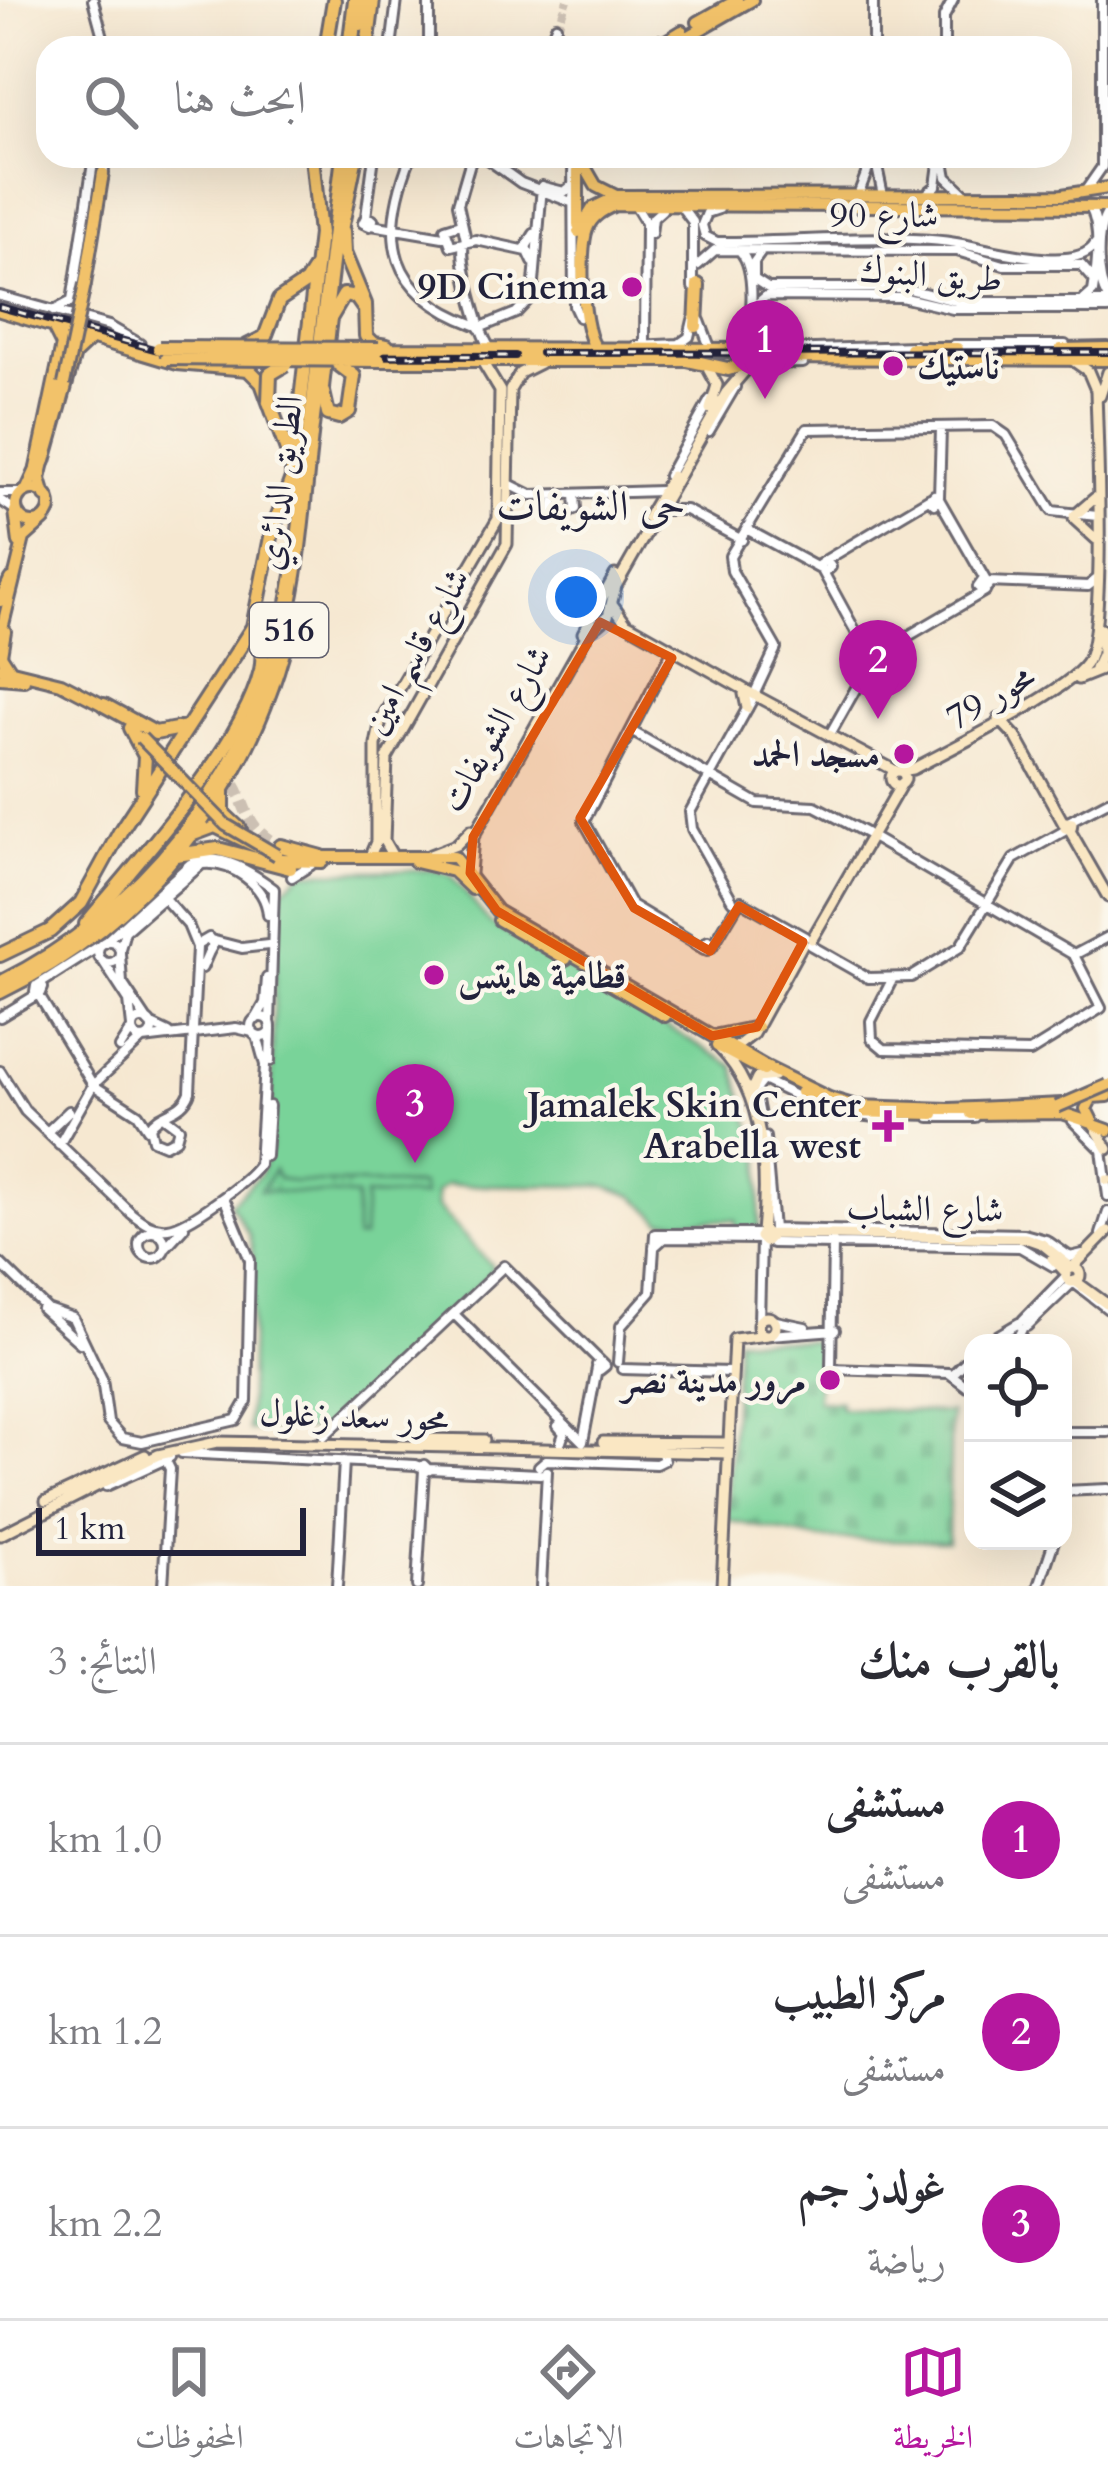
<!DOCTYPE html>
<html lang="ar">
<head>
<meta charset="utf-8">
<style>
	:root { --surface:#fff; --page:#f2f2f3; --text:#2b2b33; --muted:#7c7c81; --line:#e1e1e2; --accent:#b5179e }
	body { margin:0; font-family:Cardo,Amiri,serif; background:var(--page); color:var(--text); direction:rtl }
	.controls { position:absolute; right:36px; bottom:36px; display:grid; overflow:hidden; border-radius:24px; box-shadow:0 12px 48px #0002 }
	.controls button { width:108px; height:108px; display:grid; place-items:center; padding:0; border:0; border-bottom:3px solid var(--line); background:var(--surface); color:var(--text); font:60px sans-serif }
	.scale { position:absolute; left:36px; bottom:30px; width:270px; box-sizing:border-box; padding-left:12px; border:6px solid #22223b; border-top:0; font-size:33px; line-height:42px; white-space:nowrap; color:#22223b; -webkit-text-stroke:9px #fbf7ec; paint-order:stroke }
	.you { position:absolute; left:576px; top:597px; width:42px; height:42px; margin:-30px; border:9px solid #fff; border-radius:50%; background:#1a73e8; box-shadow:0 0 0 18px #1a73e833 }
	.badge { display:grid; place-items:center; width:78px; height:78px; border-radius:50%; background:var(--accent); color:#fff; font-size:39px; font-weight:700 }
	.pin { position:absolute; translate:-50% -99px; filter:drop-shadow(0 3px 6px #0008) }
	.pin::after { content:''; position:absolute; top:63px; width:42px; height:36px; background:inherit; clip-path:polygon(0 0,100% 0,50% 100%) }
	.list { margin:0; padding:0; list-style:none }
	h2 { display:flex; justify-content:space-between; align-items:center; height:156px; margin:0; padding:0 48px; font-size:51px }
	h2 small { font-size:39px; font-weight:400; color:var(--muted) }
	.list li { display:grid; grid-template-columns:78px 1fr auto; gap:36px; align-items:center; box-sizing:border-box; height:192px; padding:0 48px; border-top:3px solid var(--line) }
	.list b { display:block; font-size:45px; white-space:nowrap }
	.list p { margin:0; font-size:39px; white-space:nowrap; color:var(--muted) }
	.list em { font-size:39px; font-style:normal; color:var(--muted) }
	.icon { flex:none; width:66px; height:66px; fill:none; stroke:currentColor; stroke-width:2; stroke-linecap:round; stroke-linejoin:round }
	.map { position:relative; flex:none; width:1108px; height:1586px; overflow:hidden; direction:ltr }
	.search { position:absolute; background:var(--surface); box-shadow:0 12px 48px #0002; left:36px; right:36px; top:36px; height:132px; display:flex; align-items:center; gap:30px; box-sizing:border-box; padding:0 42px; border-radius:36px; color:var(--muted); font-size:45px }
	.sheet { height:732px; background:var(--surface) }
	nav { display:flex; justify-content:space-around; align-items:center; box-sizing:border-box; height:168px; border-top:3px solid var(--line); background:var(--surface); font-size:33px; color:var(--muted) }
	nav a { display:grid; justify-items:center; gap:6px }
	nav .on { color:var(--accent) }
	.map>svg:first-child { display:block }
</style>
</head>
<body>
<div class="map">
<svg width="1108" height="1586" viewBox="0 0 1108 1586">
	<defs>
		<pattern id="cemetery-stones" width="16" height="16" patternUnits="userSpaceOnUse" patternTransform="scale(3)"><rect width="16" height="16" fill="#79d399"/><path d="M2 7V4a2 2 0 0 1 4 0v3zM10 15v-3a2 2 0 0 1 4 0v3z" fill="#68b585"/></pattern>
		<pattern id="park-tufts" width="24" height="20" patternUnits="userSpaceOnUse" patternTransform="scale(3)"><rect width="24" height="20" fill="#79d399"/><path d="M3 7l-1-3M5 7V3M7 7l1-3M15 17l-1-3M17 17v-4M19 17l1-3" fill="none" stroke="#68b585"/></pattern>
	</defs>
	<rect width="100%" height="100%" fill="#fbf7ec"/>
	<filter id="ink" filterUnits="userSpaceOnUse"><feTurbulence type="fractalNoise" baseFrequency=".00833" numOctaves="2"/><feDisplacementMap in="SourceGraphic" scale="24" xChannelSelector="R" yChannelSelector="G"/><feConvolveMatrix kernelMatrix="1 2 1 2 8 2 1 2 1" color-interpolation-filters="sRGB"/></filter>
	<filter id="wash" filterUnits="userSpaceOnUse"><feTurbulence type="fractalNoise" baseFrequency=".004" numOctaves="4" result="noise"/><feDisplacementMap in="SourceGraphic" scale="48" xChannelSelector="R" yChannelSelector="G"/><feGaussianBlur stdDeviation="2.7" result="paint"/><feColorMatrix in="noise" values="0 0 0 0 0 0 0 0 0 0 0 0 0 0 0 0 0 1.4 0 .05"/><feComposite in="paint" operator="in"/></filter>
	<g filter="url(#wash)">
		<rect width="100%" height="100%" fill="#f6e8d1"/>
		<path fill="#79d399" stroke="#4e7a6a" stroke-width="3" d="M434,870l17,5 39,48 244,143 27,96 -2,65 -23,4 -1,-11 -73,1 -28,-25 -29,-10 -159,-1 -10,8 1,14 55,59 -1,7 -163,156 -80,1 5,-174 -4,-21 -19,-31 30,-29 10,-26 7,-255 26,-22z"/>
		<path fill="url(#cemetery-stones)" stroke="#4e7a6a" stroke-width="3" d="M737,1338l82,4 -2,59 23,1v6l111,5 -3,128 -130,-2 -91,-19z"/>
		<path fill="url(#park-tufts)" stroke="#4e7a6a" stroke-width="3" d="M274,1170l4,8 16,4 127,3 3,11h-59l-2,42h-7v-42l-96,-5z"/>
	</g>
	<g filter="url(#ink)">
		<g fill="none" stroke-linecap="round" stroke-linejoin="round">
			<path stroke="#ccc0b3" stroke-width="8" stroke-dasharray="8 4" stroke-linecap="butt" d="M558,27l9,-27"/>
			<path stroke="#ccc0b3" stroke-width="12" stroke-dasharray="12 6" stroke-linecap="butt" d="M221,774c28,11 14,53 60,72"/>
			<g stroke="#6c6770" stroke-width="14">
				<path id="tertiary" d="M93,0l13,48
					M391,48l6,-48
					M429,48v-48
					M547,48l9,-22
					M644,48l14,-8
					M873,48v-48
					M944,48v-31l9,-17
					M411,156c-33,84 -22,137 64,169
					M483,156l38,27 50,19
					M573,156l1,150 5,11
					M943,156l4,21 17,16
					M876,162l7,33
					M103,178l2,-22
					M544,187l20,5 9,-7
					M1086,190l16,-23v-167
					M858,195l15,-39
					M924,196l12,-10 3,-23
					M635,205l11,18 -1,119
					M680,205l13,17v65
					M719,209l-12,4 -5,12 3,11 12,6c72,1 178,-10 245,2 28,5 116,30 133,0
					M1108,212c-13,17 -12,69 0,86
					M366,217l-3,6 7,3 3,-6 -7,-3 8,-61
					M461,224l-16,5 6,17 25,-6 51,11
					M372,225l71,12
					M651,234l2,-16 9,-8
					M466,240l-8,-36 14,-48
					M464,243c-5,17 15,90 26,105
					M533,262l-7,-15 8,-13
					M698,265l17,-15 242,1 47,14h77l14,16
					M754,279l14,9h137l54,14h149
					M754,279v-17l8,-11
					M0,296l109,30 31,18
					M1084,300l9,-8c4,-24 9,-63 -3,-85
					M754,306l12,-10 135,1 52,12h155
					M53,311l19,-10 22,-145
					M754,318l3,20 14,11
					M700,321l11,29
					M479,328l37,-15 17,-18 9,-109
					M733,345l12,-6c8,-20 11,-71 -5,-88
					M954,345h111
					M636,346l43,-2 10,-7 4,-17
					M781,350l134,-4
					M764,364l39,-1
					M709,431l26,-44
					M668,476l42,-76
					M509,484l22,11 130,-4
					M0,493h19
					M934,495l5,4 -5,5 -4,-4z
					M939,497l2,-68
					M939,499l47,82
					M0,500l15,10
					M553,510l2,-15
					M661,510h25l56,30
					M562,516l14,-7 -1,-14
					M748,530l72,39
					M826,560l104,-62
					M826,560l5,7 -6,5 -6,-7z
					M822,570l46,84
					M983,580l6,5 -6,6 -5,-4z
					M988,582l100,4 9,-7
					M671,653l-87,168 47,84 73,44
					M876,655l109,-64
					M754,695l22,-47 -44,-77 -2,-15 77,-127 186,-3 13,9 46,76 45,5
					M631,731l126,72 58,3 51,27
					M829,736l44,-78
					M1070,821l38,-20
					M870,836l204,119
					M292,877l19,-12
					M162,896l26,29 9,22
					M732,900l-40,-71 -2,-17 62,-112
					M741,901l64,36
					M211,940l31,8 26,-3
					M708,941l4,5 -5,4 -4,-5z
					M98 952a11 11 0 1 1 22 0a11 11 0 1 1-22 0Z
					M104,943l86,-79c27,-15 62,8 84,25l-4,135
					M197,945l12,-7 4,7 -4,7
					M810,945l58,33 43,-1 49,-30 54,-88 54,-30
					M712,947l24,-40
					M120,949l5,-18 77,-67c29,-3 64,21 66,51
					M120,953l2,30 26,39
					M1074,955l34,-18
					M103,961l26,40 3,26
					M202,968l7,-16
					M893,978l-22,43 1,18 12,10 146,3 71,-44 -27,-53
					M38,985l63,-40
					M36,986l7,2 -2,5 -6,-1z
					M38,994l55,91 45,29 10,15
					M0,1017l38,-23
					M251 1027a10 10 0 1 1 20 0a10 10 0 1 1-20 0Z
					M256,1019l9,-16 2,-25
					M132 1029a10 10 0 1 1 20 0a10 10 0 1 1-20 0Z
					M150,1024l19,9
					M143,1039l93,-11 17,4
					M120,1048l12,-19
					M270,1061l1,-32
					M0,1071l25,40 106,102c11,9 22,17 37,15 20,-2 79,-46 91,-63l6,-100 -8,-29
					M163,1116l16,12 -3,11 -11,6 -12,-5 -3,-13c10,-17 32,-13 40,-35l7,-145
					M760,1116l-5,-26 8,-10 66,32 56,6
					M930,1117h45
					M1073,1121l29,29 6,46
					M47,1132l22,-21
					M765,1137l8,92 251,5 22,6 24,17 13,-3
					M59,1145l34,-60 49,-46
					M266,1156l3,-50
					M139 1245a13 13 0 1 1 26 0a13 13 0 1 1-26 0Z
					M1101,1234l7,-22
					M833,1242l-2,127 118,4 20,15
					M772,1243l248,4 33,19
					M654,1247l10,-9 96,1
					M165,1248l19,-21
					M0,1263l47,46 26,9 29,61 6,43 14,16 20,4 94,-22 11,-19 3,-141 -25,-60
					M1077,1285l31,24
					M42,1309l38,34
					M455,1315l128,127 14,-74
					M1023,1320l44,-45
					M776,1321l29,6
					M759,1322l2,-82
					M1027,1326l47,-45
					M770,1335l65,-5
					M985,1343l34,-20
					M1015,1343l7,-14
					M601,1362l4,4 -5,4 -3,-5z
					M618,1362l3,-36 30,-34 4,-58h106
					M622,1369l108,3
					M953,1374l20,-20
					M558,1426l6,7 -3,9
					M1063,1432h45
					M324,1436l180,-170 96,95
					M182,1453l234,12 13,5 -5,-5
					M539,1466l7,-6 110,4 8,-4 -3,-9
					M429,1469l111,5
					M106,1486l64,-29
					M1063,1491l45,-2
					M163,1586l7,-117 -5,-10
					M337,1586l7,-125
					M417,1586l7,-116
					M541,1586l6,-115
					M1039,1586l15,-45"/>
			</g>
			<g stroke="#6c6770" stroke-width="15">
				<path id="secondary" d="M706,365l11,20 -7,24
					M1100,396l8,-24
					M1074,516l21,-18
					M647,518l25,-42
					M1074,519l22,20
					M613,605l13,18 128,72
					M583,633l32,-58
					M1095,669l7,-15 -1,-25
					M1078,679l30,-12
					M744,694l3,14
					M758,697l138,74
					M999,719l17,18 48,87
					M900,771l13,-2c37,-20 152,-76 173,-105 21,-29 11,-228 10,-274l-8,-19 -17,-12
					M891 778a7 7 0 1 1 14 0a7 7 0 1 1-14 0Z
					M1066,822l6,1 -1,6 -6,-1z
					M1069,829l39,68
					M392,855l-8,-14 3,-83 120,-214 3,-154 10,-17 20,-10
					M430,855l26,-10 15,-15
					M370,856l6,-14v-97l5,-25 117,-201 2,-128 -20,-33
					M470,873l3,-36 115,-204 20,-17 8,-30 110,-193 24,-28
					M812,939l90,-156
					M735,1048l18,-14 50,-91
					M720,1049c45,45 48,124 42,184
					M751,1091l6,-13 17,-2
					M1095,1127l13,22
					M1107,1180h1
					M765,1232l5,5 -5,5 -5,-5z
					M768,1234l257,4 17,6 30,24
					M1052,1258l15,16
					M1072,1268l36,-37
					M1066 1275a7 7 0 1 1 14 0a7 7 0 1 1-14 0Z
					M1075,1281l33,24
					M758 1326a9 9 0 1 1 18 0a9 9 0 1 1-18 0Z
					M423,1439l61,1
					M603,1442l126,1
					M46,1501l99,-46
					M0,1535l158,-80 59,-13 511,11
					M722,1586l12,-247 34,-4"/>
			</g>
			<g stroke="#6c6770" stroke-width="16">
				<path id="primary" d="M698,22l39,-22
					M654,48l28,-17
					M668,48l84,-48
					M578,156v69
					M585,167l11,19 20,10
					M578,232l15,-24 25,-12 444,-1 46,-7
					M85,284l18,-111
					M598,350c-17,-15 -19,-99 -11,-121 5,-13 16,-19 28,-24l493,2
					M45,458l-5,21 5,17
					M16 506a17 17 0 1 1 34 0a17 17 0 1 1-34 0Z
					M26,491l11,-24
					M15,511l4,32
					M0,601l10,-22
					M5,631l-4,24 9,14
					M0,637l24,-99 20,-18
					M0,668l61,15 48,25
					M0,678l24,2
					M224,790v23l17,16
					M191,836l24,-9 56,27
					M319,857h135l43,54 269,156 63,31 27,8 94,3 112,-5
					M415,862l38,9 19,18
					M499,920l67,39
					M603,980l62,36
					M713,1036l44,-9
					M717,1046l47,25
					M801,1092l48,20 85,2
					M1108,1096l-16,1 -6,12 8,16 14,5
					M971,1114l91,-1 30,10"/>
			</g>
			<g stroke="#6c6770" stroke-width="18">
				<path id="trunk" d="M326,48l8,-48
					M367,48l6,-48
					M343,231l1,22 21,51 1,32 8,8 13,2
					M340,235l16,-79
					M0,310l177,53 71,6 14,14 28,76
					M331,317l13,-22 12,2 7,10
					M696,326l2,-41
					M247,346l18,-9 14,-37 27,-18 9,-14
					M379,349l398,1
					M911,349h46
					M1061,350l47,-1
					M379,360h308l41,9 43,-12 337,2
					M323,392l5,22 11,3 10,-6
					M321,396l10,-87
					M44,461l30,-107 17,-16
					M37,468l26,-123 -9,-18
					M104,705l51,28 32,-6
					M130,728l15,28 -2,33
					M281,846l41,11
					M176,855l42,-6 72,19
					M281,860l41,1
					M86,924c51,-62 157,-177 175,-254 4,-19 -1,-38 1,-56
					M0,955l50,-24 31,-28 40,-73 132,-203 19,-95 20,-54 28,-244 -8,-78
					M0,992c144,-70 249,-202 287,-356"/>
			</g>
			<g stroke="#6c6770" stroke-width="20">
				<path id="motorway" d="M360,23l9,-23
					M350,48l6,-48
					M293,472l3,36
					M0,984c143,-71 248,-203 284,-359 16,-64 19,-132 27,-198 11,-90 22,-181 33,-271"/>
			</g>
			<use href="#tertiary" stroke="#fff" stroke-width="8"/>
			<use href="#secondary" stroke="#fae7c3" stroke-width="9"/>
			<use href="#primary" stroke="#f2c26a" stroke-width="10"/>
			<use href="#trunk" stroke="#f2c26a" stroke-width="12"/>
			<use href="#motorway" stroke="#f2c26a" stroke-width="14"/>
			<g stroke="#22223b" stroke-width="8">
				<path id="rail" d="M0,307l176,48 339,1
					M541,353l567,-1"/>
			</g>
			<use href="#rail" stroke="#fbf7ec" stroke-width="3" stroke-dasharray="9" stroke-linecap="butt"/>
			<g stroke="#6c6770" stroke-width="16" stroke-linecap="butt">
				<path id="primary-bridge" d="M64,384l21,-100
					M141,738l85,87 51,30
					M1057,1107l51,-22"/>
			</g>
			<g stroke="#6c6770" stroke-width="18" stroke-linecap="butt">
				<path id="trunk-bridge" d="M159,348l220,1
					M167,358l212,2
					M338,364l16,12 -5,35
					M269,402l1,-28 15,-9"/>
			</g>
			<use href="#primary-bridge" stroke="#f2c26a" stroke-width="10"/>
			<use href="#trunk-bridge" stroke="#f2c26a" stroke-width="12"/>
		</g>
	</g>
	<path fill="#de560e" fill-opacity="0.2" stroke="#de560e" stroke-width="9" stroke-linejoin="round" d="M600,622l72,36 -92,160 54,90 76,43 29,-45 64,36 -46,85 -45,9 -215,-125 -27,-38 3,-36z"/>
	<g fill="#b5179e" stroke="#fbf7ec" stroke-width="4.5">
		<circle cx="632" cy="287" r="12"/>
		<circle cx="893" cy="366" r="12"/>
		<circle cx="904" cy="754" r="12"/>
		<circle cx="434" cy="975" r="12"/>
		<path d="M882 1108h12v12h12v12h-12v12h-12v-12h-12v-12h12z"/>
		<circle cx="830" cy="1380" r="12"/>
	</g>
	<g text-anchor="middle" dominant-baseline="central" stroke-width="9" stroke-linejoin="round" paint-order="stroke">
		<rect fill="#fbf7ec" stroke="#636270" stroke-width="3" x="250" y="603" width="78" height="54" rx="9"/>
		<g font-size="33" font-weight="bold" fill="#22223b">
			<text x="289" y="630">516</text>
		</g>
		<g font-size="36" fill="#22223b" stroke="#fbf7ec">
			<text x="884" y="215">شارع 90</text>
			<text transform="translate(931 275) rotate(4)">طريق البنوك</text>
			<text transform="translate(280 483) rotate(-83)">الطريق الدائري</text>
			<text transform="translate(416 651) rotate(-61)">شارع قاسم امين</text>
			<text transform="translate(991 697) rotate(-30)">محور 79</text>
			<text transform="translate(496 729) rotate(-60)">شارع الشويفات</text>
			<text transform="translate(925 1209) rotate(1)">شارع الشباب</text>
			<text transform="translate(354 1416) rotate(2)">محور سعد زغلول</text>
		</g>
		<g font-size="36" font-weight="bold" fill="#22223b" stroke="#fbf7ec" text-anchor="end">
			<text x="608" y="287">9D Cinema</text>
			<text x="917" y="366" text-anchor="start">ناستيك</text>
			<text x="880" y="754">مسجد الحمد</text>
			<text x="458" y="975" text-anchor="start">قطامية هايتس</text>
			<text x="861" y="1105">Jamalek Skin Center<tspan x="861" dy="41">Arabella west</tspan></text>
			<text x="806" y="1380">مرور مدينة نصر</text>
		</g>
		<g font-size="42" fill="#22223b" stroke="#fbf7ec">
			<text x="591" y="506">حى الشويفات</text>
		</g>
	</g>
</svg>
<div class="controls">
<button><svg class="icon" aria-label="locate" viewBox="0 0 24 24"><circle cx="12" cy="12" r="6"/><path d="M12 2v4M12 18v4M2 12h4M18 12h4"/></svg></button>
<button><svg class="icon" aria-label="layers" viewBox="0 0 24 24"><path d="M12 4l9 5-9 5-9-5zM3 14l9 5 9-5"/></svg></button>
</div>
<div class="scale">1 km</div>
<div class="you"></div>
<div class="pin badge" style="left:765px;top:399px">1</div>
<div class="pin badge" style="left:878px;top:719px">2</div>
<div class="pin badge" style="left:415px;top:1163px">3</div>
<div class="search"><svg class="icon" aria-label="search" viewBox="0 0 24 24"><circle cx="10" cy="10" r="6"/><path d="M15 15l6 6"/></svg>ابحث هنا</div>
</div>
<section class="sheet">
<h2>بالقرب منك<small>النتائج: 3</small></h2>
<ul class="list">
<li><span class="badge">1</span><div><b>مستشفى</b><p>مستشفى</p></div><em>1.0 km</em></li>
<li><span class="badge">2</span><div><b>مركز الطبيب</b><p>مستشفى</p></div><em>1.2 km</em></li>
<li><span class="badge">3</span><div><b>غولدز جم</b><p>رياضة</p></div><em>2.2 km</em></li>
</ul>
</section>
<nav>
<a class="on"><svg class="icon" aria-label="map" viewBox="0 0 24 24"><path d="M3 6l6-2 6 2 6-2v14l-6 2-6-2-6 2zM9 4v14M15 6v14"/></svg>الخريطة</a>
<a><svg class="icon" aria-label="directions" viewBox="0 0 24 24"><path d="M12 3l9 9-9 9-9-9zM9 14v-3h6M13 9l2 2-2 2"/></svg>الاتجاهات</a>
<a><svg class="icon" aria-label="saved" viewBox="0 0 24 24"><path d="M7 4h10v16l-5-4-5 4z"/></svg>المحفوظات</a>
</nav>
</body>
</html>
